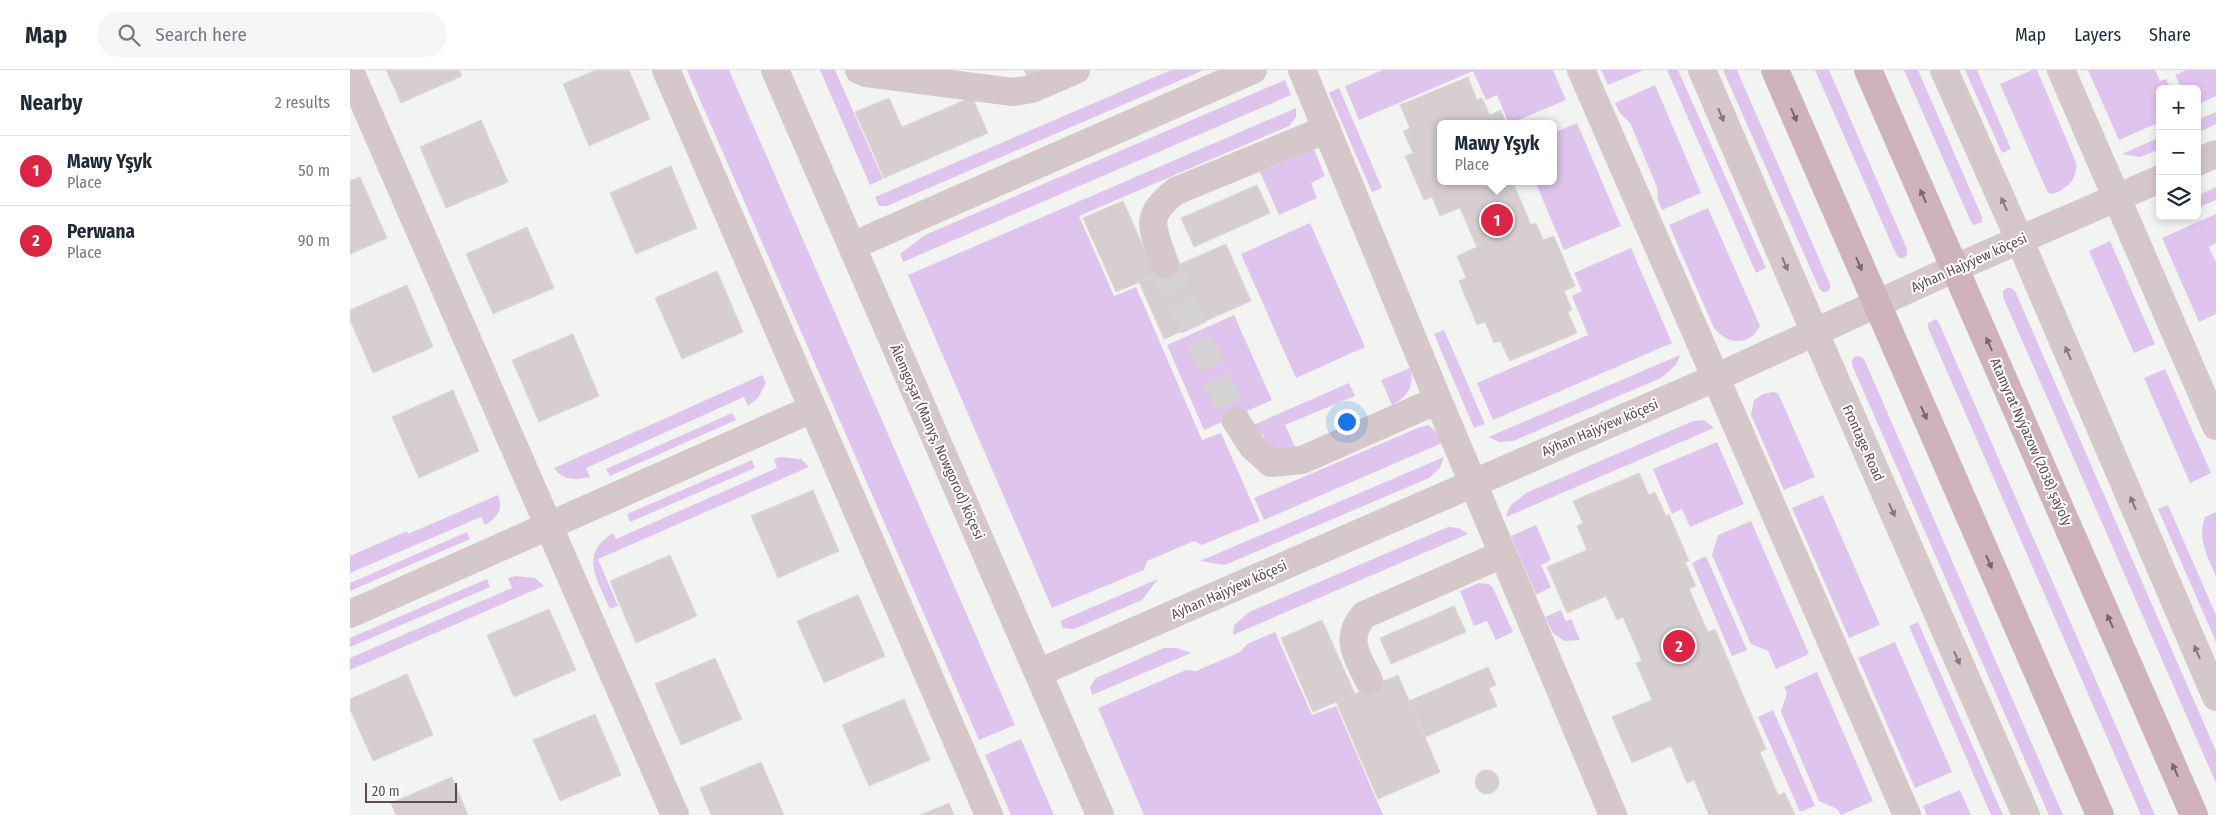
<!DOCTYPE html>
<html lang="en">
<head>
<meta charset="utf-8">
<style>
	:root { --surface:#fff; --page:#f6f6f7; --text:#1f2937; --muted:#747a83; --line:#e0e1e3; --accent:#dc2444 }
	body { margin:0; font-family:"Fira Sans Condensed",sans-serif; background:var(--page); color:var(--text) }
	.controls { position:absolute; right:15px; top:15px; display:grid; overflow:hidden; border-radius:8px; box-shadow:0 2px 8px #0003 }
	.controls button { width:45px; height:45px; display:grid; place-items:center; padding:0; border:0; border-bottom:1px solid var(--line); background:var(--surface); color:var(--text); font:25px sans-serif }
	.scale { position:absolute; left:15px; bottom:12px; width:92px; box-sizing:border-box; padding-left:5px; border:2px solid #5e4a50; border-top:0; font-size:14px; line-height:18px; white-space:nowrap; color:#5e4a50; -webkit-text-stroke:4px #fff; paint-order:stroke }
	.you { position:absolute; left:996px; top:351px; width:18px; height:18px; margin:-12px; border:4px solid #fff; border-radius:50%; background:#1a73e8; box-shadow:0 0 0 8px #1a73e833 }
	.badge { display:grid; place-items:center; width:32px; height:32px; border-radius:50%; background:var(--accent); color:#fff; font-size:16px; font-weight:700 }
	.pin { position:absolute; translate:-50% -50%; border:2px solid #fff; box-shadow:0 1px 5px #0006 }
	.popup { position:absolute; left:1087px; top:50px; width:120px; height:65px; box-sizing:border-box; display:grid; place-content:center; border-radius:8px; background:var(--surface); filter:drop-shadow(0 1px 4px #0005); font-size:16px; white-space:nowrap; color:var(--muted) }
	.popup b { font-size:19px; color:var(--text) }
	.popup::after { content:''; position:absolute; left:50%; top:100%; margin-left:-10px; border:10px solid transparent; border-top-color:var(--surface) }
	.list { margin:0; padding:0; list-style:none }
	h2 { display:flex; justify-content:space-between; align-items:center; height:65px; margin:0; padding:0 20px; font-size:21px }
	h2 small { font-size:16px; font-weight:400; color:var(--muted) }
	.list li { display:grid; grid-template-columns:32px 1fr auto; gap:15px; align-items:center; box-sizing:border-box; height:70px; padding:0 20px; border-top:1px solid var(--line) }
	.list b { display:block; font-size:19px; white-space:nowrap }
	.list p { margin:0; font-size:16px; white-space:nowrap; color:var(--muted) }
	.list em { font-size:16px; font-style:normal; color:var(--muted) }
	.icon { flex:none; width:28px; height:28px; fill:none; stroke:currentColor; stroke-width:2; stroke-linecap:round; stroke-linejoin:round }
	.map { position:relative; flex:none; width:1866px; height:745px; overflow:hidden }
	header { display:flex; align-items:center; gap:30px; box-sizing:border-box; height:70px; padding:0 25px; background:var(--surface); border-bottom:1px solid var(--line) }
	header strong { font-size:24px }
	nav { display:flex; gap:28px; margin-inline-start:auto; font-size:18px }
	.search { width:350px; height:45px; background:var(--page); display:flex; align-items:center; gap:12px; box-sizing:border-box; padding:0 18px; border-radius:28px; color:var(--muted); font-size:19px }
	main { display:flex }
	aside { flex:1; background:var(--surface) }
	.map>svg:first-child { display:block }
</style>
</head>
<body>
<header>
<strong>Map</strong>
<div class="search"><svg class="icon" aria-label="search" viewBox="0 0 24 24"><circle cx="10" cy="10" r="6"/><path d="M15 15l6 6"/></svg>Search here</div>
<nav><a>Map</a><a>Layers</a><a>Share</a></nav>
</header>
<main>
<aside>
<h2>Nearby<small>2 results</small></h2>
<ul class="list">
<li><span class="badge">1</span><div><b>Mawy Yşyk</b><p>Place</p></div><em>50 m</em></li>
<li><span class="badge">2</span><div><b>Perwana</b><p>Place</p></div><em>90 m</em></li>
</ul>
</aside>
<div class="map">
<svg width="1866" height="745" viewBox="0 0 1866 745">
	<rect width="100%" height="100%" fill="#f2f4f2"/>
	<path fill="#dfc4ee" d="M337,0h42l286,655 -36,15z
		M470,0h15l48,109 -13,6z
		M821,0h33l-317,136h-8l-4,-9z
		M1033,0h170l13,30 -57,24 -12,-29 -11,5 -13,-29 -114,49 -14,-34z
		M1251,0h43l-36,15z
		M1317,0h11l88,198 -10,5z
		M1373,0h14l93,214v4l-3,4h-5l-3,-4z
		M1465,0h14l78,179v5l-3,4h-5l-3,-4z
		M1554,0h14l64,147v5l-8,3 -3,-3z
		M1615,0h12l34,79 -9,4z
		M1682,0h5l39,92c2,17 -8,26 -23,32l-5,-1 -48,-109z
		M1738,0h67l5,11 6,-2 5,10h-11v33l-41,18z
		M1836,0h30v26l-19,9v-16h-15l-7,-14z
		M935,10l6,15 -388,167 -3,-8 25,-19z
		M1305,15l46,108 -39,17 -4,-10 -1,-13 -27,-64 -10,-10 -5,-10z
		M989,18l43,100 -10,4 -43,-99z
		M946,38v9l-7,9 -210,90 35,80 22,-9 66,153 19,-7 39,88 -58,24 -8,-4 -47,20 -3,9 -92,38 -144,-333z
		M1866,42v12l-19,9v-13z
		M1227,53l44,103 -57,24 -29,-69h18v-48z
		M1810,67v12l-20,8 -18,-3z
		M964,79l11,27 -14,7 6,15 -38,17 -19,-43z
		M1866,117v13l-19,8v-12z
		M1358,138l52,118c-11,21 -32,19 -46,2l-45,-103z
		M1866,144v29l-7,4 7,15v52l-17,8 -37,-84z
		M960,153l55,124 -69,31 -55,-124z
		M1760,171l45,103 -21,9 -45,-102z
		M1281,178l41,95 -179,77 -16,-37 111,-48 -16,-39 10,-5 -8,-18z
		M1657,218h4l4,3 201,460v32l-213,-486v-6z
		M884,245l38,85 -68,30 -37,-85z
		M1586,249l3,4 216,492h-14l-213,-487v-5z
		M1094,260l41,94 -11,4 -40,-94z
		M1330,285l-4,10 -15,13 -148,63 -14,1 -11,-5z
		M1505,286h5l4,3 199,456h-14l-197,-450v-5z
		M1060,298c5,17 -2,29 -18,37l-11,-25z
		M1815,299l46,104 -21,10 -46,-105z
		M412,305l4,8 -8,15 -10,8 -4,-9 -158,71 4,9c-14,3 -27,4 -36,-9z
		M999,313l6,13 -70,29 11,24h-21l-22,-24z
		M1423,322l5,1 37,84 -31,13 -33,-75 3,-15 9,-6z
		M382,343l4,7 -126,56 -4,-7z
		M1354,350l10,8 -208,89 4,-11 16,-13 167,-72z
		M1078,355l10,8 4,10 -178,77 -10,-22 166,-71z
		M1367,372l27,62 -54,23 -8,-18 -10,5 -19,-45z
		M431,387l20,2 8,8 -211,92 20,47 -8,3c-12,-28 -32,-55 3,-76l3,6 161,-71 -3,-9z
		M1094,387l-4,11 -11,10 -204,87 -25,-4z
		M402,390l3,8 -125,54 -3,-8z
		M148,425c6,14 -1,23 -13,30l-4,-8 -131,56v-17l57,-25 1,3z
		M1473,425l57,130 -31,13 -57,-130z
		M1818,435l48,110v27l-58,-133z
		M1866,442v64c-9,-20 -19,-38 -11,-59z
		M1401,451l58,133 -33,15 -8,-18 -17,-7 -39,-89 6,-20z
		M1186,455l15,35 -10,5 10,22 -15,8 -25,-59z
		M1098,457l11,1 9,6 -235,101 1,-10 15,-13z
		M117,462l3,7 -120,52v-8z
		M1356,486l41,94 -15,6 -40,-93z
		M166,506l19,2 9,8 -194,84v-12l162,-70 -4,-10z
		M137,509l3,8 -140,60v-9z
		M808,509l-16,21 -68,29 -11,-1 -3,-7z
		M1129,513l10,1 4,4 20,44 -17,8 -9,-19 -13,5 -14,-35z
		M1211,540l5,11 5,-2 9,21 -16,1 -11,-8 -8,-16z
		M1568,552l85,193h-12l-82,-189z
		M925,562l37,83 24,-9 47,109h-239l-46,-107 88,-38 10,1 44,-19 7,-8z
		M1545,572l57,130 -37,16 -57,-130z
		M814,578h13l14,5 -99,42 -2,-8 6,-9z
		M1467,602l56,129 -32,14 -4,-6 -18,-8 -38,-89 6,-19 -3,-6z
		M1423,640l42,96 -15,6 -42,-95z
		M671,669l33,76h-43l-26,-60z
		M1610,720l11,25h-44l-4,-9z"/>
	<path fill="#d7ced0" stroke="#ddd6d6" d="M36,0h73l3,6 -61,27z
		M246,0h33l21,49 -61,27 -26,-62z
		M674,0h17l-14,6z
		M1118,7l9,23 5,-2 8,17 11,-5 5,14h-65v57h77l1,2 -5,2 17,40 5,-2 7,17 11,-4 21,50 -11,5 8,19 -4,2 9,21 -67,28 -10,-20 -6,2 -9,-21 -8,3 -18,-44 7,-3 -9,-22 20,-9 -17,-39 -20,8 -8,-19 -8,3 -19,-44 8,-3 -10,-22 7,-3 -10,-23z
		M622,27l16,36 -104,45 -29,-66 34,-14 13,29z
		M131,50l27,62 -62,26 -26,-61z
		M321,96l26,62 -61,26 -26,-61z
		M10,107l27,61 -37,16v-73z
		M907,115l13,28 -76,34 -13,-29z
		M773,131l33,74 -40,17 -33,-74z
		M177,157l27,61 -61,26 -27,-60z
		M876,174l25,57 -87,38 -25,-57z
		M367,201l26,61 -61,27 -27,-61z
		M57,215l26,62 -60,26 -23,-53v-10z
		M223,264l26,62 -60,26 -27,-62z
		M103,320l26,61 -60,27 -27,-61z
		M1289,403l10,22 6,-3 11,24 3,-2 20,47 -4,1 11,24 -7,3 19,43 7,-3 51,120 -6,3 18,43 7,-2 10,22h-86l-15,-35 -7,3 -16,-37 -39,17 -20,-46 40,-17 -16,-37 6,-2 -19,-44 -6,3 -11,-24 -39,17 -20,-46 40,-17 -10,-24 6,-3 -10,-22z
		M463,420l26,61 -61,27 -27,-62z
		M320,485l27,61 -61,27 -26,-62z
		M508,525l27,61 -61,27 -27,-62z
		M1104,536l12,26 -75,32 -11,-26z
		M199,539l27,61 -62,27 -27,-62z
		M972,550l33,74 -42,18 -32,-74z
		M365,588l27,61 -61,26 -26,-61z
		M1138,597l8,18 -7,3 8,18 -72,31 -16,-36z
		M57,604l26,61 -60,26 -23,-52v-10z
		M1048,605l42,97 -62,27 -42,-97z
		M554,629l26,61 -61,26 -27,-61z
		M245,644l26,61 -61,26 -27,-61z
		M411,692l23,53h-73l-11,-27z
		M1125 712a12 12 0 1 1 24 0a12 12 0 1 1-24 0Z
		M102,707l16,38h-72l-5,-12z
		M599,733l5,12h-34z"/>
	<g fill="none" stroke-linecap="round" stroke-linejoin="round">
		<path stroke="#d4d2d2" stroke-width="28" stroke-dasharray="28 14" stroke-linecap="butt" d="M815,194l71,157"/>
		<path stroke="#d5c7ca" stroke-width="28" d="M316,0l323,745
			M425,0l325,745
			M509,0l7,3 147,19 19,-3 44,-19
			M952,0l136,330 175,415
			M1231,0l326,745
			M1352,0l113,263 211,482
			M1594,0l76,171 196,456
			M1711,0l155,356
			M0,1l325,744
			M1847,92l19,-8
			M502,176l401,-176
			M815,194c-12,-36 -23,-47 11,-73l151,-62
			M886,351l16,25 19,17 31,-3 136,-60
			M0,544l462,-205
			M688,603l677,-295 240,-110 205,-89
			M1019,611c-11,-24 -26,-42 -5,-66l139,-61"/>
		<path stroke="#ceb3ba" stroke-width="28" d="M1425,0l325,745
			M1518,0l326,745"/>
	</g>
	<defs><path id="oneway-solid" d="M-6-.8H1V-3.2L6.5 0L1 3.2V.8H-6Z" transform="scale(1.25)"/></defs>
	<g fill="#88767b">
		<use href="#oneway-solid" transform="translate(1371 45) rotate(67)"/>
		<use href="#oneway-solid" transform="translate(1654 134) rotate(-114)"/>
		<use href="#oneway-solid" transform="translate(1435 194) rotate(67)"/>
		<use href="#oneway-solid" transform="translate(1718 283) rotate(-113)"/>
		<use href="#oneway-solid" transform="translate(1783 433) rotate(-113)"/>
		<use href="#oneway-solid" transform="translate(1542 440) rotate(66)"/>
		<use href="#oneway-solid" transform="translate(1847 582) rotate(-113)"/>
		<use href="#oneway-solid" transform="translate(1607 588) rotate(66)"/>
	</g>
	<g fill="#7a646a">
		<use href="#oneway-solid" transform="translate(1444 45) rotate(67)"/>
		<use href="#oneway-solid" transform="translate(1573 126) rotate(-114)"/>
		<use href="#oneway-solid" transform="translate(1509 194) rotate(67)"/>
		<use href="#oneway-solid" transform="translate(1639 274) rotate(-114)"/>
		<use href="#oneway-solid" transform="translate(1574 343) rotate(66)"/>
		<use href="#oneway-solid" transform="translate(1639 492) rotate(66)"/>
		<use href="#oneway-solid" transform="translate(1760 551) rotate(-114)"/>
		<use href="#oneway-solid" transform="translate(1825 700) rotate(-114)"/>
	</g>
	<g text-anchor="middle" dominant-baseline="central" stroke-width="4" stroke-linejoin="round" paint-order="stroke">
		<g font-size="14" fill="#5e4a50" stroke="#fff">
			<text transform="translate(1619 193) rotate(-24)">Aýhan Hajyýew köçesi</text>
			<text transform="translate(1250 358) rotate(-23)">Aýhan Hajyýew köçesi</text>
			<text transform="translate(587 372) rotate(66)">Älemgoşar (Manyş, Nowgorod) köçesi</text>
			<text transform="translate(1681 372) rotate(66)">Atamyrat Nyýazow (2038) şaýoly</text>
			<text transform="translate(1513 373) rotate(66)">Frontage Road</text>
			<text transform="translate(879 520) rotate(-24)">Aýhan Hajyýew köçesi</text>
		</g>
	</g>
</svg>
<div class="controls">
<button>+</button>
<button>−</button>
<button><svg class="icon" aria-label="layers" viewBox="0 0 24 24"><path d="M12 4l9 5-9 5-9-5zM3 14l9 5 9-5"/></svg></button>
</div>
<div class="scale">20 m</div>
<div class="you"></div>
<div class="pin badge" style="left:1147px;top:150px">1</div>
<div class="popup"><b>Mawy Yşyk</b>Place</div>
<div class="pin badge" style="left:1329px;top:576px">2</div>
</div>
</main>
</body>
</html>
